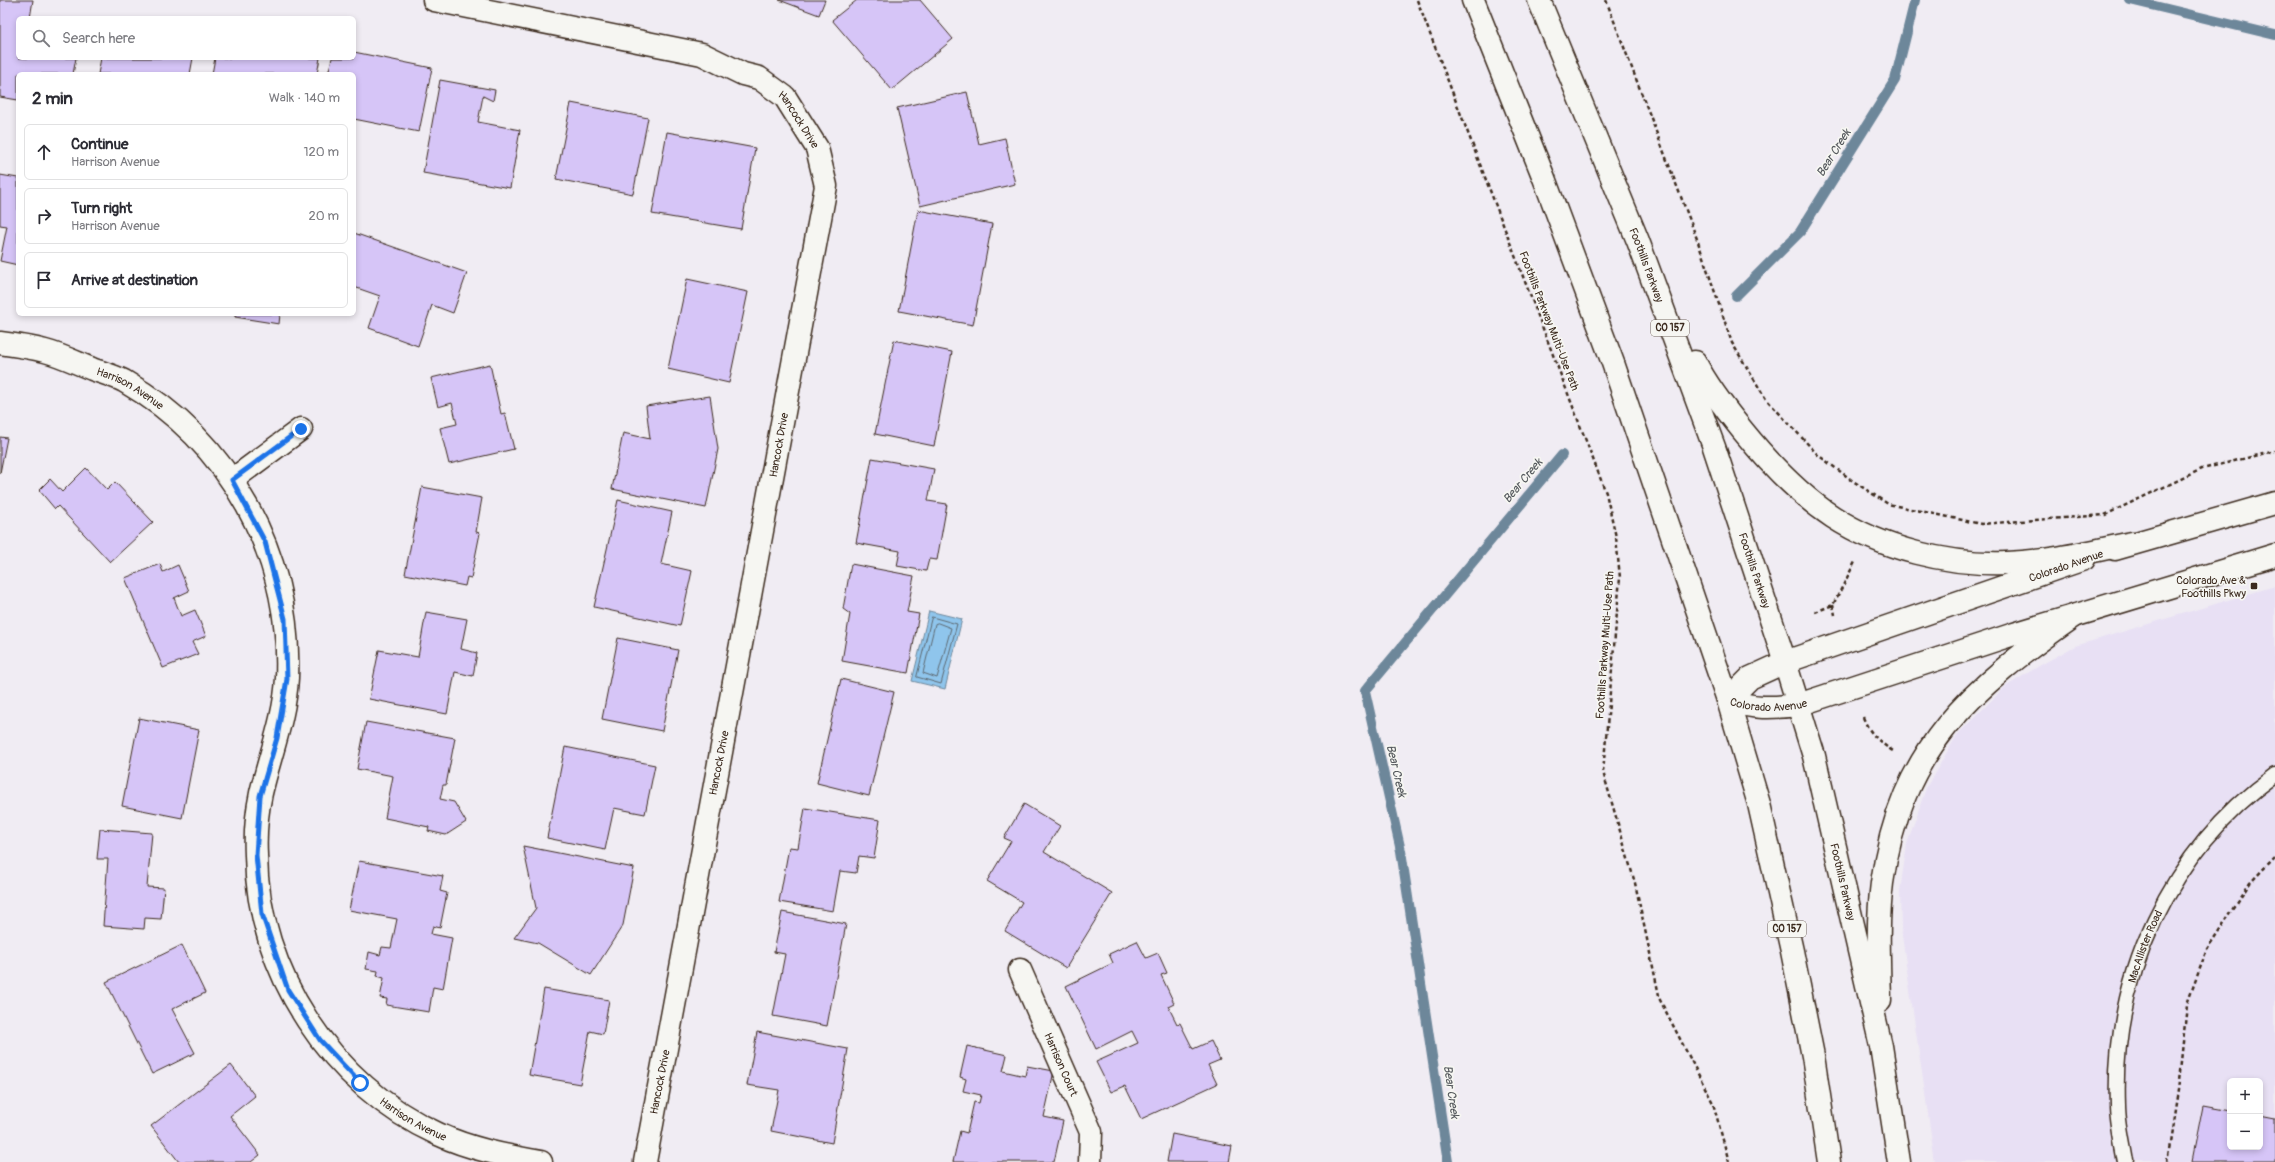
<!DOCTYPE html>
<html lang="en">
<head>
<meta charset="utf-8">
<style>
	:root { --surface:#fff; --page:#f2f2f3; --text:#2b2b33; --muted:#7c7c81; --line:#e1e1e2 }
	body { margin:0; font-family:Pangolin,sans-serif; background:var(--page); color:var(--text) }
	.controls { position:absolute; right:12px; bottom:12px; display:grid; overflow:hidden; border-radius:6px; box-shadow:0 2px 6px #0003 }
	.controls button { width:36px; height:36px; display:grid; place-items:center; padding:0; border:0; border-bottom:1px solid var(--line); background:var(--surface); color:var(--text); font:20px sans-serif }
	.stop { position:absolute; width:12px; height:12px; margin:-9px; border:3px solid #1a73e8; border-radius:50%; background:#fff }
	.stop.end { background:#1a73e8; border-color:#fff; box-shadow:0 1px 4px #0008 }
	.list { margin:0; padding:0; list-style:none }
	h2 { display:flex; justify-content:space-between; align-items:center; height:52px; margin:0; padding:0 16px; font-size:17px }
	h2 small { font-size:13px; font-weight:400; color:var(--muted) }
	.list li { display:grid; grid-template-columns:26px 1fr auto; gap:12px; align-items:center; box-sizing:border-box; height:56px; margin:0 8px 8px; padding:0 8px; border:1px solid var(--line); border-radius:6px }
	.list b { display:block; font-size:15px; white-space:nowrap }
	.list p { margin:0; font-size:13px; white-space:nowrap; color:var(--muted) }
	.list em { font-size:13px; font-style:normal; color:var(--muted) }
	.icon { flex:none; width:22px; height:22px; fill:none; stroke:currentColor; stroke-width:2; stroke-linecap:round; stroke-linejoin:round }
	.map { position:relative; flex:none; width:2275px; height:1162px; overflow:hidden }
	.search { position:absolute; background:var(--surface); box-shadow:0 2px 6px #0003; left:16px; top:16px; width:340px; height:44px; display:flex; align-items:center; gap:10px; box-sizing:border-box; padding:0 14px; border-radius:6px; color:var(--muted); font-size:15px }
	.panel { position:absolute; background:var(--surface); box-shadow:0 2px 6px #0003; left:16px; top:72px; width:340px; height:244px; border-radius:6px }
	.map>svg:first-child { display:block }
</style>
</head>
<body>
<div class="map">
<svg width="2275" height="1162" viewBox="0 0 2275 1162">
	<rect width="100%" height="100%" fill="#f0ecf3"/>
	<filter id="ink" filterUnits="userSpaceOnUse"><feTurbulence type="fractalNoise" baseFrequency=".025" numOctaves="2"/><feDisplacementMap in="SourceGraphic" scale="8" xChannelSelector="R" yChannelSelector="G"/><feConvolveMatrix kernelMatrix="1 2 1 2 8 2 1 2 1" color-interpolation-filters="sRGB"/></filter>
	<g filter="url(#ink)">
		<path fill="#e8e0f4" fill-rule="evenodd" d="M2275,586v576h-340l-34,-233 -1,-39 7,-46 19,-56 31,-53 48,-48 34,-21 36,-20zM2230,1081h30v66h-30z"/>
		<path fill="#8fc5ec" stroke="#6d879a" d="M929,611l33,8 -17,70 -33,-8z"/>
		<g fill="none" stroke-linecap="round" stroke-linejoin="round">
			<path stroke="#5d6870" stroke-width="1" d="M932,617l25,7 -16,60 -24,-7z
				M938,623l13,5 -14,50 -14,-5 12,-49z"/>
			<path stroke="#6d879a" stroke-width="10" d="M2130,0l145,35
				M1736,296l64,-64 95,-152 20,-80
				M1448,1162l-47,-311 -36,-160 197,-236"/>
		</g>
		<path fill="#d6c5f7" stroke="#3b2a1e" d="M0,0h33l-3,18h-12v40h58l-3,16h-55v26l-18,-3z
			M779,0h46l-6,15z
			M857,0h63l33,39 -61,51 -60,-70z
			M354,52l78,16 -13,64 -65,-13v-45h-26l4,-16h22z
			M101,58h92l-3,16h-92z
			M215,58h105l-3,16h-105z
			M440,80l55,10 -2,11 -10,-5 -5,26 42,8 -10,58 -87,-15z
			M967,92l12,52 26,-6 10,46 -95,22 -23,-98z
			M571,103l77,15 -15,76 -77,-15z
			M667,132l88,16 -14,81 -89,-15z
			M0,175l18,3v87l-18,-4 7,-35 -7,-1z
			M918,210l74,14 -19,101 -74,-14z
			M354,233l113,40 -14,40 -21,-8 -14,41 -49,-18 11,-32 -26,-9z
			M687,279l61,13 -19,91 -61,-14z
			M235,314h45l-1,10 -44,-7z
			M894,340l58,12 -18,94 -59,-12z
			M490,364l11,50 4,-1 9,36 -65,15 -9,-36 17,-4 -5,-21 -14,4 -7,-29z
			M710,396l8,53 -12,59 -94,-19 11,-56 27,6 -4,-33z
			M0,437l7,1 -7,35z
			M872,458l62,11 -6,32 19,3 -10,56 -8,-1 -3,12 -29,-5 3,-15 -44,-8z
			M86,468l21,22 8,-8 38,40 -43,40 -52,-56 -3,3 -16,-19 11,-11 12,13z
			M422,487l60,11 -6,34 4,1 -9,45 -4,-1 -2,9 -60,-12z
			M618,500l54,12 -11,52 31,7 -12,55 -86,-19z
			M160,564l3,8 15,-7 11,26 -15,7 7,18 14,-6 11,26 -14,6 6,12 -35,14 -38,-90z
			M851,564l63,12 -7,36 12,2 -11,59 -66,-12 8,-47 -7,-5z
			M426,612l41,7 -6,30 16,4 -4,23 -18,-4 -8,42 -78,-15 10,-49 39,7z
			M618,638l60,12 -16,81 -60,-12z
			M841,679l53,13 -25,104 -52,-13z
			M139,718l60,12 -17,88 -60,-12z
			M366,722l89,16 -9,47h-3l-3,14 14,3 12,20 -20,13 -18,-4 1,-4 -44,-9 8,-42 -36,-7z
			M565,747l90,18 -10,49 -31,-6 -9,42 -58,-12z
			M1024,804l36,22 -16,26 68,41 -46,75 -61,-37 17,-29 -35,-21 24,-40 -7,-3z
			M805,808l75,12 -6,38 -15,-2 -3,17 -16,-2 -7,40 -54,-9 10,-55 9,1z
			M100,829l52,4 -5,54 17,1 -3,31 -16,-1 -1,11 -41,-3 5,-67h-11z
			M523,846l111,22 -11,57 -32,50 -53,-32 -24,-5 22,-30z
			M359,861l84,15 -3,15 7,2 -7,35 -7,-2 -2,8 21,4 -9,51 -10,-2 -4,25 -43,-7 1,-6 -7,-1 4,-20 -7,-2 1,-5 -12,-2 3,-17 11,3 2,-8 9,1 6,-29 -48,-9z
			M782,912l64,12 -19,102 -54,-10 12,-62 -11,-2z
			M1137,941l9,17 12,-5 9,20 -6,2 13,28 -6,3 9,18 3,-1 13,26 18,-8 9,19 -12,5 9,19 -76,35 -16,-33 -14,6 -15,-30 42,-19 -6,-12 -36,18 -30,-63 47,-23 -4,-9z
			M182,945l23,48 -33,16 23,44 -43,21 -46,-92z
			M544,989l65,11 -6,34 -13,-3 -10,53 -51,-9z
			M757,1032l91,17 -16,94 -61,-12 8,-41 -32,-5z
			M967,1046l40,9 -4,16 22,5 2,-10 27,5 -10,46 19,4 -9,41h-101l7,-31 7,2 7,-31 5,1 2,-8 -18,-4 3,-12 -6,-2z
			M231,1065l24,31 -25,20 30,39 -9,7h-72l-28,-36z
			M2203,1106l27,5v36h30v-30l15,3v42h-83z
			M1172,1134l60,12 -3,16h-62z"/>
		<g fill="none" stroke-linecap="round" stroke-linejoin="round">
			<g stroke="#3b2a1e" stroke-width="17">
				<g id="service">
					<path id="s1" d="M2125,1162c-3,-19 -8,-38 -8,-57 -5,-129 53,-255 158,-330"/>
				</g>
			</g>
			<g stroke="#3b2a1e" stroke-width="25">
				<g id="minor">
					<path id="s2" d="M434,0l268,54 41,20 16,4 26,19 32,51 9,38 -181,976"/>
					<path id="s3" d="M0,343c15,2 30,4 45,8 16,4 32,12 47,18 11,4 22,7 32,12 106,61 168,174 163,297 -2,39 -17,77 -26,115 -4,19 -6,43 -5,62 1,117 76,231 182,279 32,15 68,22 103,28"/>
					<path d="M232,480l69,-51"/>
					<path id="s4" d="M1020,970l71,162 -1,30"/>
				</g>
			</g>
			<g stroke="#3b2a1e" stroke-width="25">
				<g id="secondary">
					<path d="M2115,549l160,-46"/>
					<path id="s5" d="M2084,559l-299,103 -35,16 -22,22c26,9 43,8 70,5l216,-71 261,-79"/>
				</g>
			</g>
			<g stroke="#3b2a1e" stroke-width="25">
				<g id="trunk">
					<path d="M1473,0l71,178 69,185 115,337 31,104 33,147 21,105 16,106"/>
					<path id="s6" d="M1539,0l99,241 76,206 71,215 29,94 67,290 18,116"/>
					<path d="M1695,362c13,25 30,47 48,69 26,32 55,63 90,86 49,32 115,48 173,46 43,-1 85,-12 126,-20"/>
					<path d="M1880,1001c-1,-39 -3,-79 2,-118 18,-134 89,-195 194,-268"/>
				</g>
			</g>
			<path stroke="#3b2a1e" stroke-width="2.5" stroke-dasharray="4 3" stroke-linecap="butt" d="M1417,0l189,493 10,44 4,41 -17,194 32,111 25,117 53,103 16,59
				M1606,0l91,239 35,104 34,56 52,56 35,26 35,23 93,20 124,-9 97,-46 73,-18
				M1833,605l2,10
				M1815,612l18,-7 22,-43
				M1863,717c6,16 16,25 30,34
				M2167,1162l11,-72 9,-86 20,-55 43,-66 25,-26"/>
			<use href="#service" stroke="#f6f6f2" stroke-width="14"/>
			<use href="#minor" stroke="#f6f6f2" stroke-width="22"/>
			<use href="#secondary" stroke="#f6f6f2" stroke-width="22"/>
			<use href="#trunk" stroke="#f6f6f2" stroke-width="22"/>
		</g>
	</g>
	<g fill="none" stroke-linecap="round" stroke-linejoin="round" filter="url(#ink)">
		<path stroke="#1a73e8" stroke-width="5" d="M301,429l-69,51 33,62 20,77 2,60 -10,59 -17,58 -4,59 6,59 26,76 32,50 40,43"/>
	</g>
	<rect fill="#3b2a1e" stroke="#f6f6f2" stroke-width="1.5" x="2250" y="582" width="8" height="8" rx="2"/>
	<g text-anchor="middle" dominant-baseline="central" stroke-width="3.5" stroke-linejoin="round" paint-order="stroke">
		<g fill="#f6f6f2" stroke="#73675e" stroke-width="1">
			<rect x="1651" y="320" width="38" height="16" rx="3"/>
			<rect x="1768" y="921" width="38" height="16" rx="3"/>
		</g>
		<g font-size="10" font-weight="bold" fill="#3b2a1e">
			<text x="1670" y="328">CO 157</text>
			<text x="1787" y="929">CO 157</text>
		</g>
		<g font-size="11" fill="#3b2a1e" stroke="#f6f6f2">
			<text stroke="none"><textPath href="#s2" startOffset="394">Hancock Drive</textPath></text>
			<text stroke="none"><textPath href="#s6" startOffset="286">Foothills Parkway</textPath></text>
			<text transform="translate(1549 321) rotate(69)">Foothills Parkway Multi-Use Path</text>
			<text stroke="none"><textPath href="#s3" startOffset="139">Harrison Avenue</textPath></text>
			<text transform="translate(779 445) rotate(-80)">Hancock Drive</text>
			<text transform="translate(2066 566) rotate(-19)">Colorado Avenue</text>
			<text stroke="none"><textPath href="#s6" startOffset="610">Foothills Parkway</textPath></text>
			<text transform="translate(1605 645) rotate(-86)">Foothills Parkway Multi-Use Path</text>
			<text stroke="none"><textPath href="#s5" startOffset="427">Colorado Avenue</textPath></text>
			<text transform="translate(719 763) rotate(-79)">Hancock Drive</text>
			<text stroke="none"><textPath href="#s6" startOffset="934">Foothills Parkway</textPath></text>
			<text stroke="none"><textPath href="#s1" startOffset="220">MacAllister Road</textPath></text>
			<text stroke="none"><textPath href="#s4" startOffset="103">Harrison Court</textPath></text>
			<text transform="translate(660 1082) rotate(-79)">Hancock Drive</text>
			<text stroke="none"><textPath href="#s3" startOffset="989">Harrison Avenue</textPath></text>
		</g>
		<g font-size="11" fill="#3b2a1e" stroke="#f6f6f2" text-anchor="end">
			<text x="2246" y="580">Colorado Ave &amp;<tspan x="2246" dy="13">Foothills Pkwy</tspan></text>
		</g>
		<g font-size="12" font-style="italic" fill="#54585c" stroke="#f6f6f2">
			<text transform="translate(1834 153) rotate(-58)">Bear Creek</text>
			<text transform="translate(1523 481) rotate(-50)">Bear Creek</text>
			<text transform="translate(1396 771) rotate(77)">Bear Creek</text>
			<text transform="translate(1451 1092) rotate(82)">Bear Creek</text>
		</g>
	</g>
</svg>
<div class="controls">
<button>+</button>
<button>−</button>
</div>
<div class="stop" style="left:360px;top:1083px"></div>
<div class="stop end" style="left:301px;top:429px"></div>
<div class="search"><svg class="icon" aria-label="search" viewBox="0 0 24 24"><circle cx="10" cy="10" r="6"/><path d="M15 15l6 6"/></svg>Search here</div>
<section class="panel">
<h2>2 min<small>Walk · 140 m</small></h2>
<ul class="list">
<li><svg class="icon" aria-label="ahead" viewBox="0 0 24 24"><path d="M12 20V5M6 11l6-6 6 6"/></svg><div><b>Continue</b><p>Harrison Avenue</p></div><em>120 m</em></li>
<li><svg class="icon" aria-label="right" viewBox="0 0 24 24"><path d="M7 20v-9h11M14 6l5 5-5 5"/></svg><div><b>Turn right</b><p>Harrison Avenue</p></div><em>20 m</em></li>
<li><svg class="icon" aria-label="arrive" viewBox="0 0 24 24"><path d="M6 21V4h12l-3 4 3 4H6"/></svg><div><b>Arrive at destination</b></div></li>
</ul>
</section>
</div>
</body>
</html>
